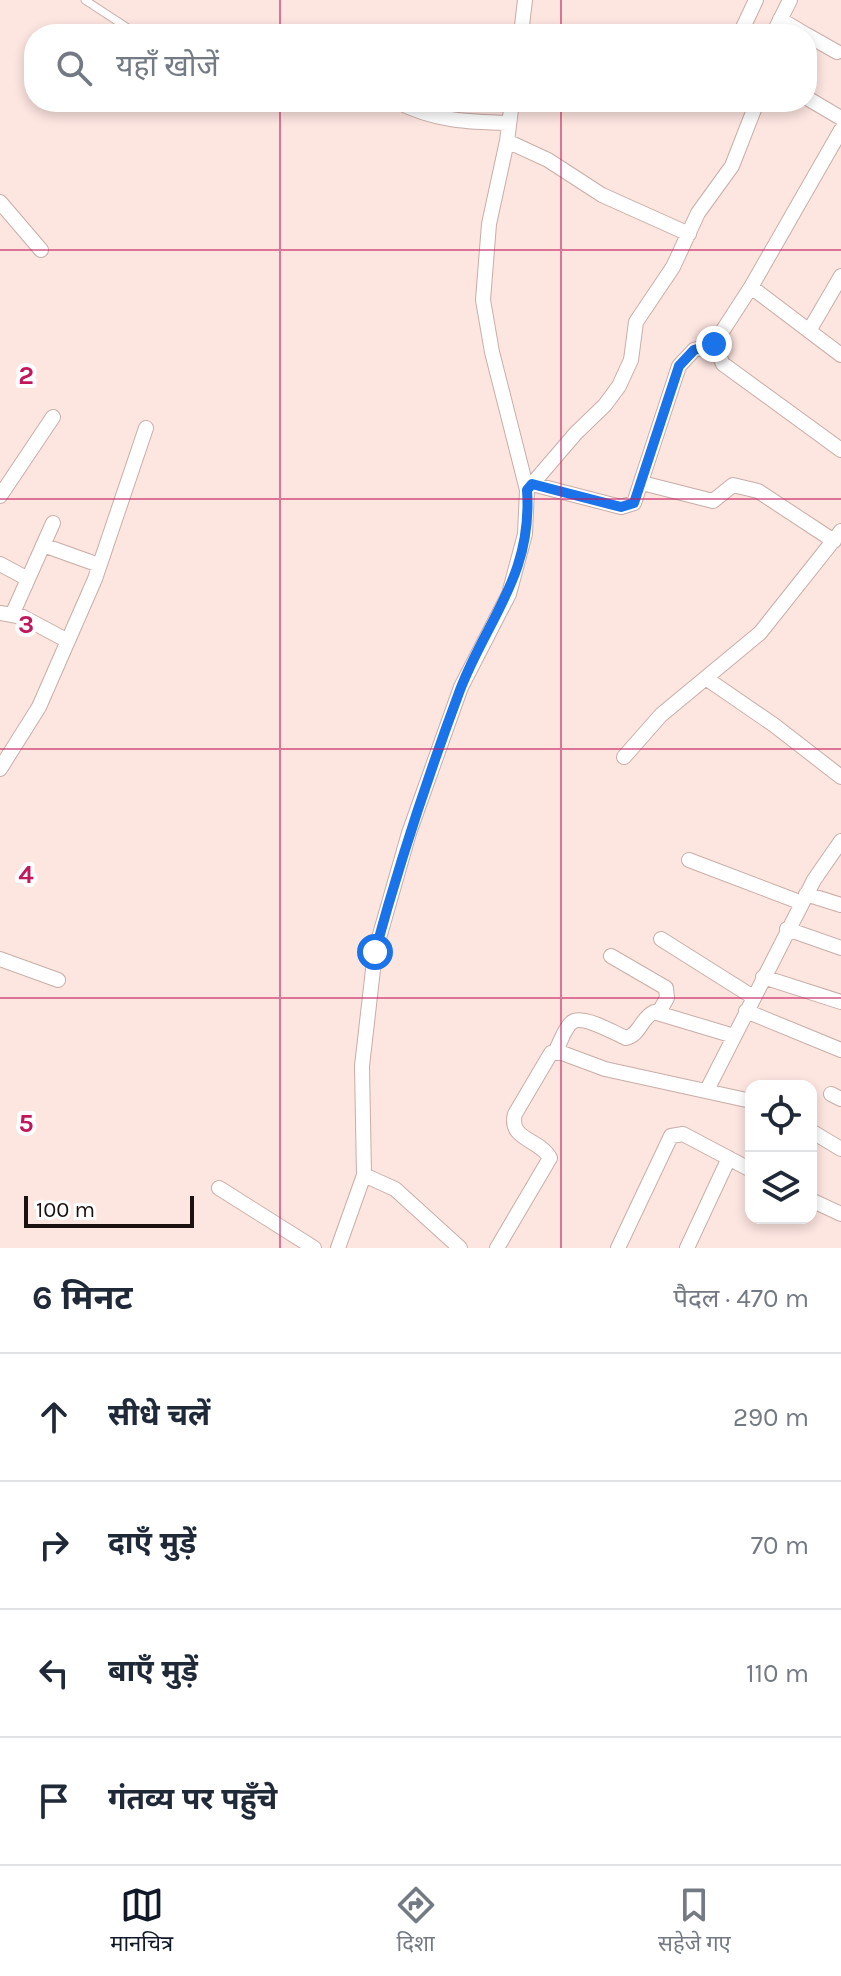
<!DOCTYPE html>
<html lang="hi">
<head>
<meta charset="utf-8">
<style>
	:root { --surface:#fff; --page:#f6f6f7; --text:#1f2937; --muted:#747a83; --line:#e0e1e3; --accent:#111827 }
	body { margin:0; font-family:Karla,"Noto Sans Devanagari",sans-serif; background:var(--page); color:var(--text) }
	.controls { position:absolute; right:24px; bottom:24px; display:grid; overflow:hidden; border-radius:16px; box-shadow:0 4px 12px #0003 }
	.controls button { width:72px; height:72px; display:grid; place-items:center; padding:0; border:0; border-bottom:2px solid var(--line); background:var(--surface); color:var(--text); font:40px sans-serif }
	.scale { position:absolute; left:24px; bottom:20px; width:170px; box-sizing:border-box; padding-left:8px; border:4px solid #1b110f; border-top:0; font-size:22px; line-height:28px; white-space:nowrap; color:#1b110f; -webkit-text-stroke:6px #fff; paint-order:stroke }
	.stop { position:absolute; width:24px; height:24px; margin:-18px; border:6px solid #1a73e8; border-radius:50%; background:#fff }
	.stop.end { background:#1a73e8; border-color:#fff; box-shadow:0 2px 8px #0008 }
	.list { margin:0; padding:0; list-style:none }
	h2 { display:flex; justify-content:space-between; align-items:center; height:104px; margin:0; padding:0 32px; font-size:34px }
	h2 small { font-size:26px; font-weight:400; color:var(--muted) }
	.list li { display:grid; grid-template-columns:52px 1fr auto; gap:24px; align-items:center; box-sizing:border-box; height:128px; padding:0 32px; border-top:2px solid var(--line) }
	.list b { display:block; font-size:30px; white-space:nowrap }
	.list em { font-size:26px; font-style:normal; color:var(--muted) }
	.icon { flex:none; width:44px; height:44px; fill:none; stroke:currentColor; stroke-width:2; stroke-linecap:round; stroke-linejoin:round }
	.map { position:relative; flex:none; width:841px; height:1248px; overflow:hidden }
	.search { position:absolute; background:var(--surface); box-shadow:0 4px 12px #0003; left:24px; right:24px; top:24px; height:88px; display:flex; align-items:center; gap:20px; box-sizing:border-box; padding:0 28px; border-radius:32px; color:var(--muted); font-size:30px }
	.sheet { height:616px; background:var(--surface) }
	nav { display:flex; justify-content:space-around; align-items:center; box-sizing:border-box; height:112px; border-top:2px solid var(--line); background:var(--surface); font-size:22px; color:var(--muted) }
	nav a { display:grid; justify-items:center; gap:4px }
	nav .on { color:var(--accent) }
	.map>svg:first-child { display:block }
</style>
</head>
<body>
<div class="map">
<svg width="841" height="1248" viewBox="0 0 841 1248">
	<rect width="100%" height="100%" fill="#fde5e0"/>
	<g fill="none" stroke-linecap="round" stroke-linejoin="round">
		<g stroke="#c9ada7" stroke-width="9">
			<path id="service" d="M85,0l52,34"/>
		</g>
		<g stroke="#c9ada7" stroke-width="16">
			<path id="minor" d="M780,19l25,15
				M521,34l4,-34
				M740,34l16,-34
				M773,34l17,-34
				M807,35l30,17
				M807,98l34,20
				M398,102c36,19 71,20 111,21
				M507,141l41,19 54,35 87,39
				M0,202l41,48
				M751,287l90,68
				M809,331l32,-55
				M714,344l9,20 118,86
				M642,483l71,18 20,-16 25,6 76,50
				M532,484l89,23 13,-4 45,-137 15,-16 20,-6 37,-57 90,-157
				M527,490l49,-57 29,-28 14,-19 12,-26 5,-38 37,-55 25,-54 34,-47 25,-64
				M0,496l53,-79
				M43,545l56,20
				M0,564l28,15
				M0,613l23,4 45,24
				M12,615l41,-92
				M707,679l67,46 67,52
				M624,757l37,-42 99,-82 81,-102
				M0,769l39,-62 56,-128 51,-151
				M689,860l113,43
				M806,894l35,11
				M787,929l54,19
				M661,939l92,58
				M611,956l55,32 1,10 -8,14
				M0,959l58,21
				M763,977l78,25
				M746,1011l95,39
				M555,1052c5,-8 9,-23 16,-29 10,-10 43,10 55,15 14,-3 15,-20 28,-26l80,24
				M707,1090l107,-210 27,-39
				M831,1094l10,5
				M811,1131l30,18
				M364,1175l31,14 65,59
				M219,1188l95,60
				M811,1200l30,14
				M338,1248l26,-73 -2,-109 13,-114 34,-119 52,-146 48,-93 16,-60 2,-44 -35,-138 -9,-52 6,-76 18,-83 5,-39
				M497,1248l53,-90c-10,-19 -42,-18 -35,-44l36,-61h11l43,16 146,32
				M618,1248l53,-112 12,-2 68,36
				M687,1248l42,-90"/>
		</g>
		<use href="#service" stroke="#fff" stroke-width="7"/>
		<use href="#minor" stroke="#fff" stroke-width="14"/>
	</g>
	<g fill="none" stroke-linecap="round" stroke-linejoin="round">
		<path stroke="#1a73e8" stroke-width="10" d="M375,952c24,-88 53,-176 85,-262 27,-71 73,-115 67,-200l5,-6 89,23 13,-4 45,-137 15,-16 20,-6"/>
	</g>
	<path fill="none" stroke="#c2185b" stroke-width="2" stroke-opacity="0.55" d="M280,0v34M561,0v34M280,102v1146M561,102v1146M0,250h841M0,499h841M0,749h841M0,998h841"/>
	<g font-size="26" text-anchor="middle" font-weight="bold" fill="#c2185b" stroke="#fff" stroke-width="8" stroke-linejoin="round" paint-order="stroke">
		<text x="26" y="384">2</text>
		<text x="26" y="633">3</text>
		<text x="26" y="883">4</text>
		<text x="26" y="1132">5</text>
	</g>
</svg>
<div class="controls">
<button><svg class="icon" aria-label="locate" viewBox="0 0 24 24"><circle cx="12" cy="12" r="6"/><path d="M12 2v4M12 18v4M2 12h4M18 12h4"/></svg></button>
<button><svg class="icon" aria-label="layers" viewBox="0 0 24 24"><path d="M12 4l9 5-9 5-9-5zM3 14l9 5 9-5"/></svg></button>
</div>
<div class="scale">100 m</div>
<div class="stop" style="left:375px;top:952px"></div>
<div class="stop end" style="left:714px;top:344px"></div>
<div class="search"><svg class="icon" aria-label="search" viewBox="0 0 24 24"><circle cx="10" cy="10" r="6"/><path d="M15 15l6 6"/></svg>यहाँ खोजें</div>
</div>
<section class="sheet">
<h2>6 मिनट<small>पैदल · 470 m</small></h2>
<ul class="list">
<li><svg class="icon" aria-label="ahead" viewBox="0 0 24 24"><path d="M12 20V5M6 11l6-6 6 6"/></svg><div><b>सीधे चलें</b></div><em>290 m</em></li>
<li><svg class="icon" aria-label="right" viewBox="0 0 24 24"><path d="M7 20v-9h11M14 6l5 5-5 5"/></svg><div><b>दाएँ मुड़ें</b></div><em>70 m</em></li>
<li><svg class="icon" aria-label="left" viewBox="0 0 24 24"><path d="M17 20v-9H6M10 6l-5 5 5 5"/></svg><div><b>बाएँ मुड़ें</b></div><em>110 m</em></li>
<li><svg class="icon" aria-label="arrive" viewBox="0 0 24 24"><path d="M6 21V4h12l-3 4 3 4H6"/></svg><div><b>गंतव्य पर पहुँचे</b></div></li>
</ul>
</section>
<nav>
<a class="on"><svg class="icon" aria-label="map" viewBox="0 0 24 24"><path d="M3 6l6-2 6 2 6-2v14l-6 2-6-2-6 2zM9 4v14M15 6v14"/></svg>मानचित्र</a>
<a><svg class="icon" aria-label="directions" viewBox="0 0 24 24"><path d="M12 3l9 9-9 9-9-9zM9 14v-3h6M13 9l2 2-2 2"/></svg>दिशा</a>
<a><svg class="icon" aria-label="saved" viewBox="0 0 24 24"><path d="M7 4h10v16l-5-4-5 4z"/></svg>सहेजे गए</a>
</nav>
</body>
</html>
